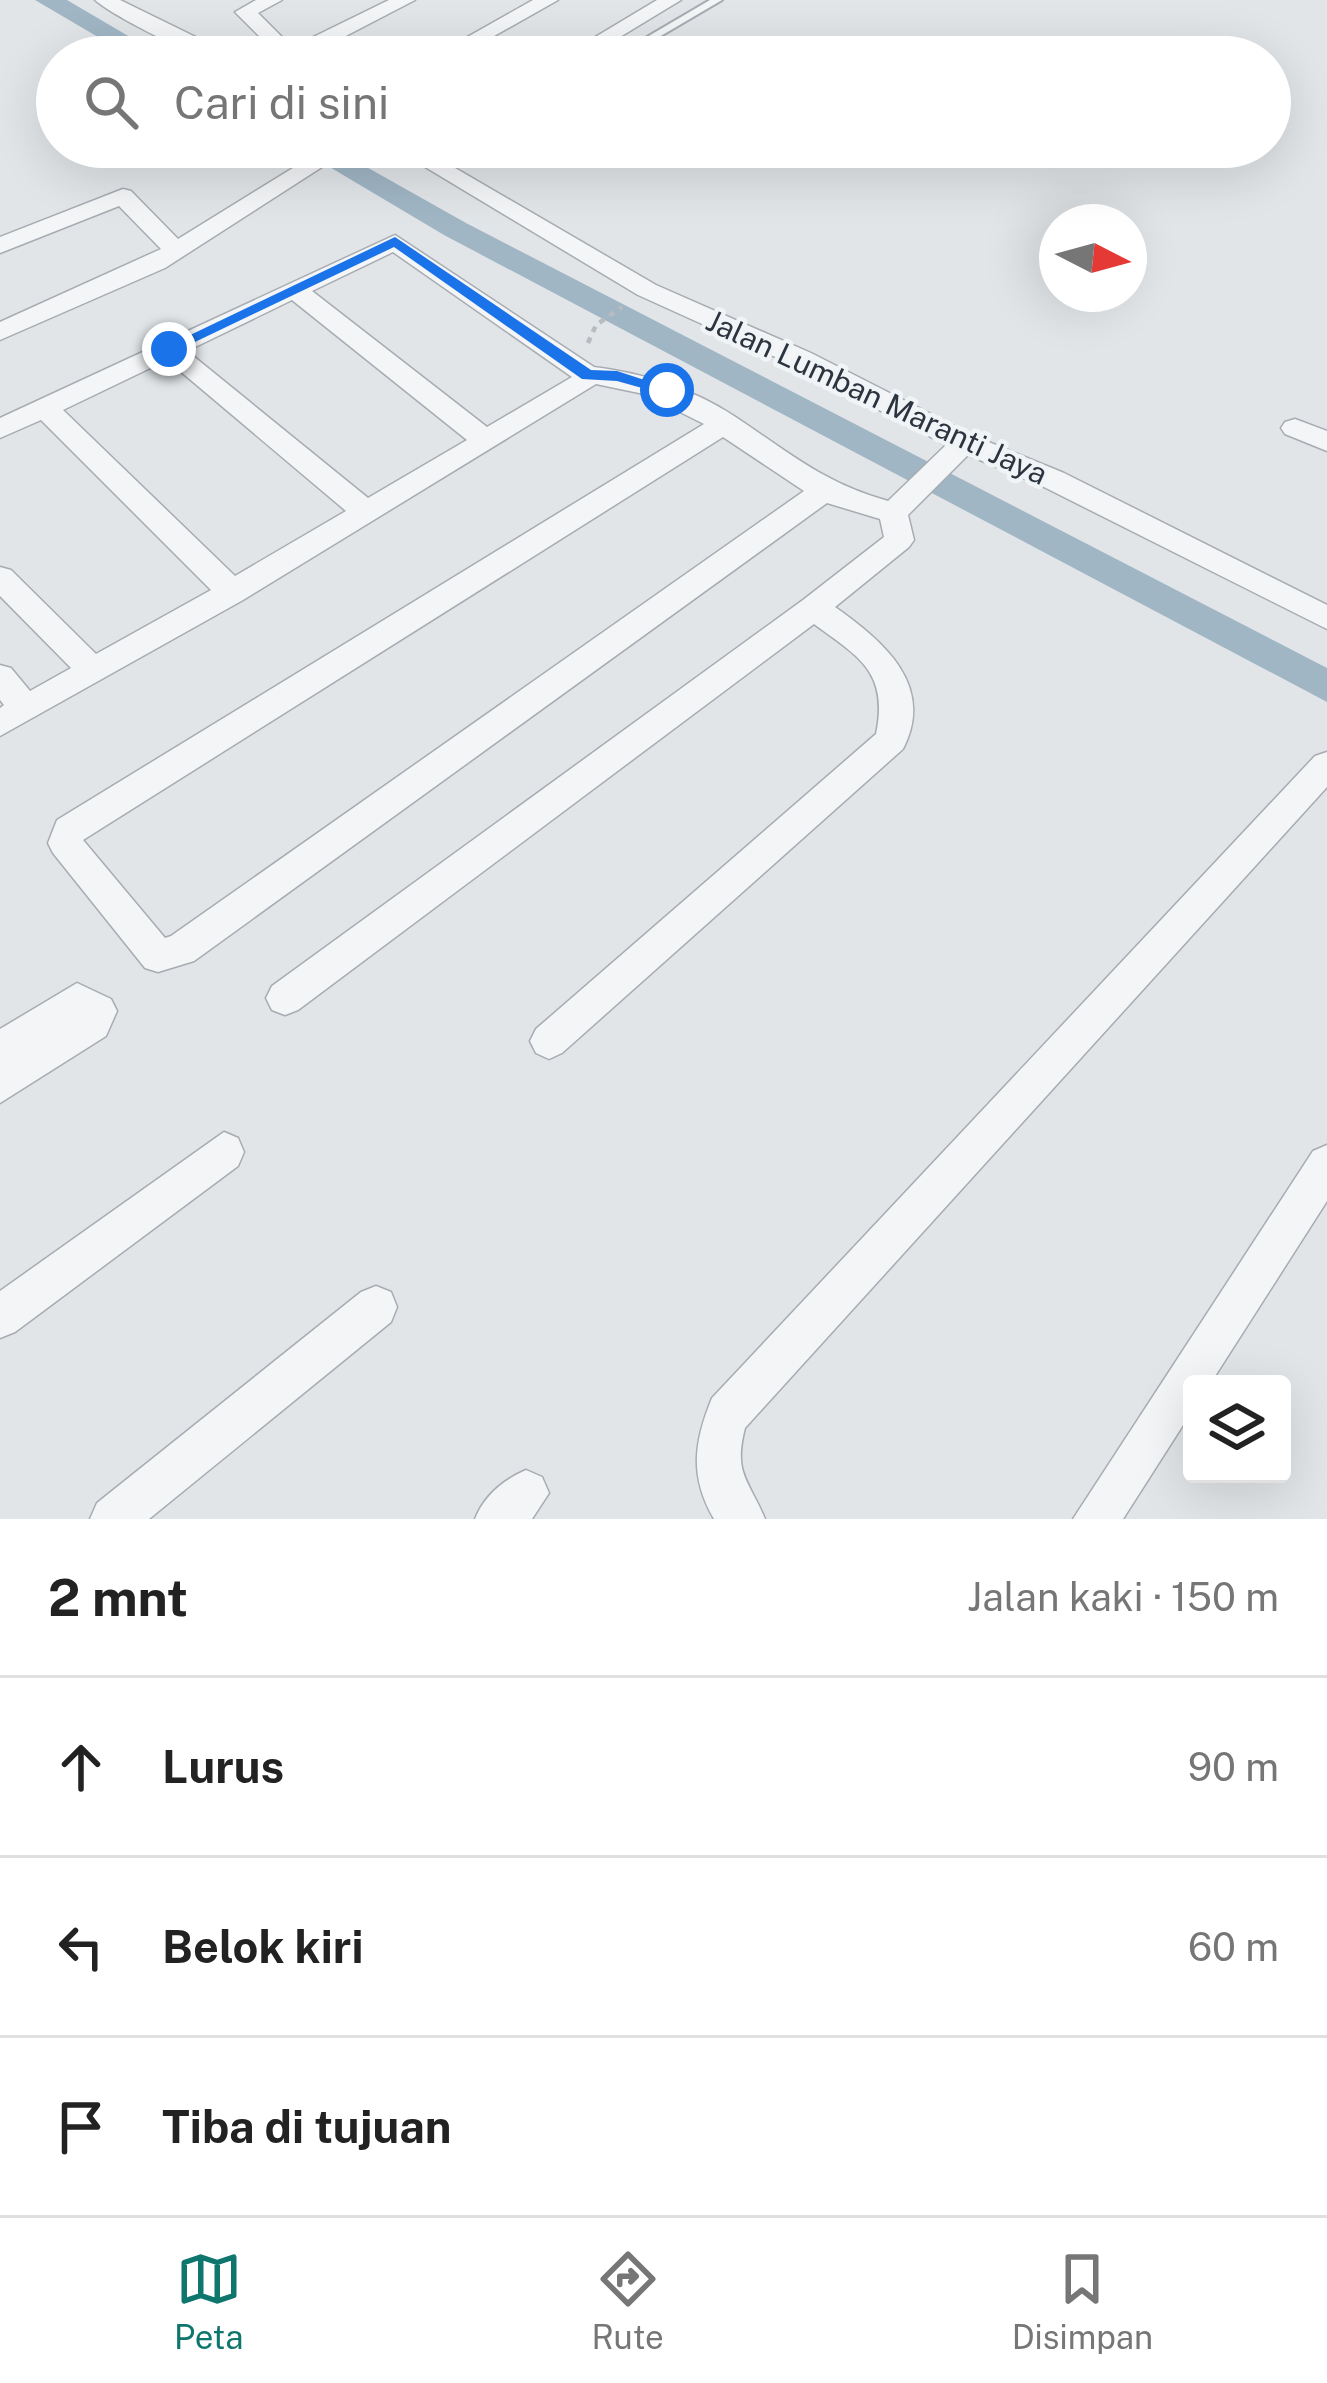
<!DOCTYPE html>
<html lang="id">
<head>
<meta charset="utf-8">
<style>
	:root { --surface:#fff; --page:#f6f6f6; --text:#222; --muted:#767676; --line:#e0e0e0; --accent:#0f766e }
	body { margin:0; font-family:"Public Sans",sans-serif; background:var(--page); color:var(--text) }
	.controls { position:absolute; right:36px; bottom:36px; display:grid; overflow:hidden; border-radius:12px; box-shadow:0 12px 48px #0002 }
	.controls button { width:108px; height:108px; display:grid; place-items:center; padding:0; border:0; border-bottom:3px solid var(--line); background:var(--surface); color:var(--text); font:60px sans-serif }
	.compass { position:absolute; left:1039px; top:204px; width:108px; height:108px; border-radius:50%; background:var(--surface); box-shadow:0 12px 48px #0002; rotate:96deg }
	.stop { position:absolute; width:36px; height:36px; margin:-27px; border:9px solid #1a73e8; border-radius:50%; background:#fff }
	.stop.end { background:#1a73e8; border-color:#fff; box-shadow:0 3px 12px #0008 }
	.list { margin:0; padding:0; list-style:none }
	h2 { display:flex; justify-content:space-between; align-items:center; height:156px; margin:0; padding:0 48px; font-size:51px }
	h2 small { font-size:39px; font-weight:400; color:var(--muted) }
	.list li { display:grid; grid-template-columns:78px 1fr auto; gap:36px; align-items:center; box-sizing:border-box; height:180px; padding:0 48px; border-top:3px solid var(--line) }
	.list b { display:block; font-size:45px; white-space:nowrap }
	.list em { font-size:39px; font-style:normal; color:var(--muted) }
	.icon { flex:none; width:66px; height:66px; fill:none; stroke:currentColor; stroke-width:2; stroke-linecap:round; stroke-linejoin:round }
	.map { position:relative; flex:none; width:1327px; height:1519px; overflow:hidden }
	.search { position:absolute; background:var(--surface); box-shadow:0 12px 48px #0002; left:36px; right:36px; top:36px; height:132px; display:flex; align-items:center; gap:30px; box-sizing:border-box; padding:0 42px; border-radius:66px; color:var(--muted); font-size:45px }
	.sheet { height:696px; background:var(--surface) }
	nav { display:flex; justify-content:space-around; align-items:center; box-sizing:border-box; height:168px; border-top:3px solid var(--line); background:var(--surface); font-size:33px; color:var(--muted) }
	nav a { display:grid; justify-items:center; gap:6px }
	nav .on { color:var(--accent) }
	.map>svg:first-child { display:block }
</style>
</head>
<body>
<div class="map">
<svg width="1327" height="1519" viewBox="0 0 1327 1519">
	<rect width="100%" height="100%" fill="#e1e5e8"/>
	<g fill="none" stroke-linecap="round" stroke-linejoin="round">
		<path fill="#a0b6c5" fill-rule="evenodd" d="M35,0h32l97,57h-32z
			M296,147h35l135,76 861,445v34l-883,-467z"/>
		<g stroke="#a7acb2" stroke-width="4">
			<path id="lane" d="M710,0h12l-97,57h-12z
				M454,147h14l-29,18h-8v-4z"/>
		</g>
		<g stroke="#a7acb2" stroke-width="3">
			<path id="street" d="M95,0h25l94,46 46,-9 -25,-25 21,-12h26l-24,13 29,29 10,3 92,-45h26l-100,52 3,5c-20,0 -36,-6 -55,-8 -23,-1 -29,9 -51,8 -22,-1 -100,-42 -117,-57z
				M533,0h25l-101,57h-25z
				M657,0h24l-94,57h-25z
				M327,147h26l-188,121 -165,72v-18l161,-73 -42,-43 -119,47v-16l123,-48 8,2 47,48z
				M392,147h27l237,138 155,68 163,83 90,37 263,132v24l-283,-142 -76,-32 -60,60 6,25 -5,7 -74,60c48,34 101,78 68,142l-341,304 -13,6 -13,-6 -6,-12 6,-12 340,-295c13,-62 -17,-77 -62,-110l-516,386 -13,5 -13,-5 -6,-12 6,-12 531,-386 81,-63 -4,-18 -53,-16 -633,458 -36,11 -13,-4 -92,-115 -5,-10 9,-23 647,-396 -60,-30 -48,-10 -353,216 -243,136v-28l4,-3 -4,-5v-35l11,3 19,23 41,-23 -71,-72v-29l11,3 85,84 115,-64 -170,-170 -41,18v-20l395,-183 199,132c49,6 99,22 140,49 53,35 89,67 154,85l58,-56 -153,-80 -155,-70zM393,252l179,125 -85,50 -175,-136zM292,300l175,140 -99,58 -181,-147zM167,360l179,151 -111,65 -172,-166zM723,437l81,54 -633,445 -6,2 -82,-98z
				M1295,419l32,12v20l-42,-17 -4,-6 4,-6z
				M1327,752v35l-582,641c-12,46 4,52 20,91h-51c-25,-43 -20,-77 -2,-121l603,-642z
				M77,983l34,16 6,12 -11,25 -106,67v-74z
				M224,1132l14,6 6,14 -6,14 -223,166 -15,6v-47z
				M1327,1145v56l-117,183h-18v27l-69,108h-50l240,-368z
				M376,1286l15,6 6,15 -6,15 -242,197h-59l7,-16 264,-211z
				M526,1470l16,7 7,16 -17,26h-57c9,-23 28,-39 51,-49z"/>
		</g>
		<path stroke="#b8bbc0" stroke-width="4.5" stroke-dasharray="6 6" stroke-linecap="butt" d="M588,343l8,-18 26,-18"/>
		<use href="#lane" fill="#f4f5f7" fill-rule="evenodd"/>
		<use href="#street" fill="#f4f5f7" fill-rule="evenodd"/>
	</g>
	<path fill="#1a73e8" d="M395,237l196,133 26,1 58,19 -8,5 -50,-14 -35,-2 -188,-132 -220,105 -13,-3z"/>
	<g text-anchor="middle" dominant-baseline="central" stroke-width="9" stroke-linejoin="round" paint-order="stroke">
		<g font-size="30" fill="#2b343f" stroke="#f1f4f6">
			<text transform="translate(877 397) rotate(25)">Jalan Lumban Maranti Jaya</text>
		</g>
	</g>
</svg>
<div class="controls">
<button><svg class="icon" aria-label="layers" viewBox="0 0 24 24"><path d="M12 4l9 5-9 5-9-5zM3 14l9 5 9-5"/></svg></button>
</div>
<svg class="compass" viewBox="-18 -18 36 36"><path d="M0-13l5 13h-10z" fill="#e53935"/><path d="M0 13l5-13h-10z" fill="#767676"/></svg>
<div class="stop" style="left:667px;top:390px"></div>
<div class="stop end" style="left:169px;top:349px"></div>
<div class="search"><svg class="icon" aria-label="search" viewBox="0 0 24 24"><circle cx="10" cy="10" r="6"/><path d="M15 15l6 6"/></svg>Cari di sini</div>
</div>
<section class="sheet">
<h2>2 mnt<small>Jalan kaki · 150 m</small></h2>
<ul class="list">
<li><svg class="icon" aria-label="ahead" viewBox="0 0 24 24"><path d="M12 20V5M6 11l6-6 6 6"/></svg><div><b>Lurus</b></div><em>90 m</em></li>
<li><svg class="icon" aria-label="left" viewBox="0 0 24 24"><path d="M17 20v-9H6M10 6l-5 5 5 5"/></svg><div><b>Belok kiri</b></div><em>60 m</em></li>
<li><svg class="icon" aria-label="arrive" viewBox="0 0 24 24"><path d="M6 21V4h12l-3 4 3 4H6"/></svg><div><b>Tiba di tujuan</b></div></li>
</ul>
</section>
<nav>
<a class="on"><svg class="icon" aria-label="map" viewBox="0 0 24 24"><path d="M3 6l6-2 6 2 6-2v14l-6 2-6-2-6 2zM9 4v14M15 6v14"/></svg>Peta</a>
<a><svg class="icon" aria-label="directions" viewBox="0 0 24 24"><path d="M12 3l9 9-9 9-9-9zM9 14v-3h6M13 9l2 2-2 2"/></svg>Rute</a>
<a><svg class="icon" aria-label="saved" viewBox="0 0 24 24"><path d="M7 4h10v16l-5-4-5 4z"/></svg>Disimpan</a>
</nav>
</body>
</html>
